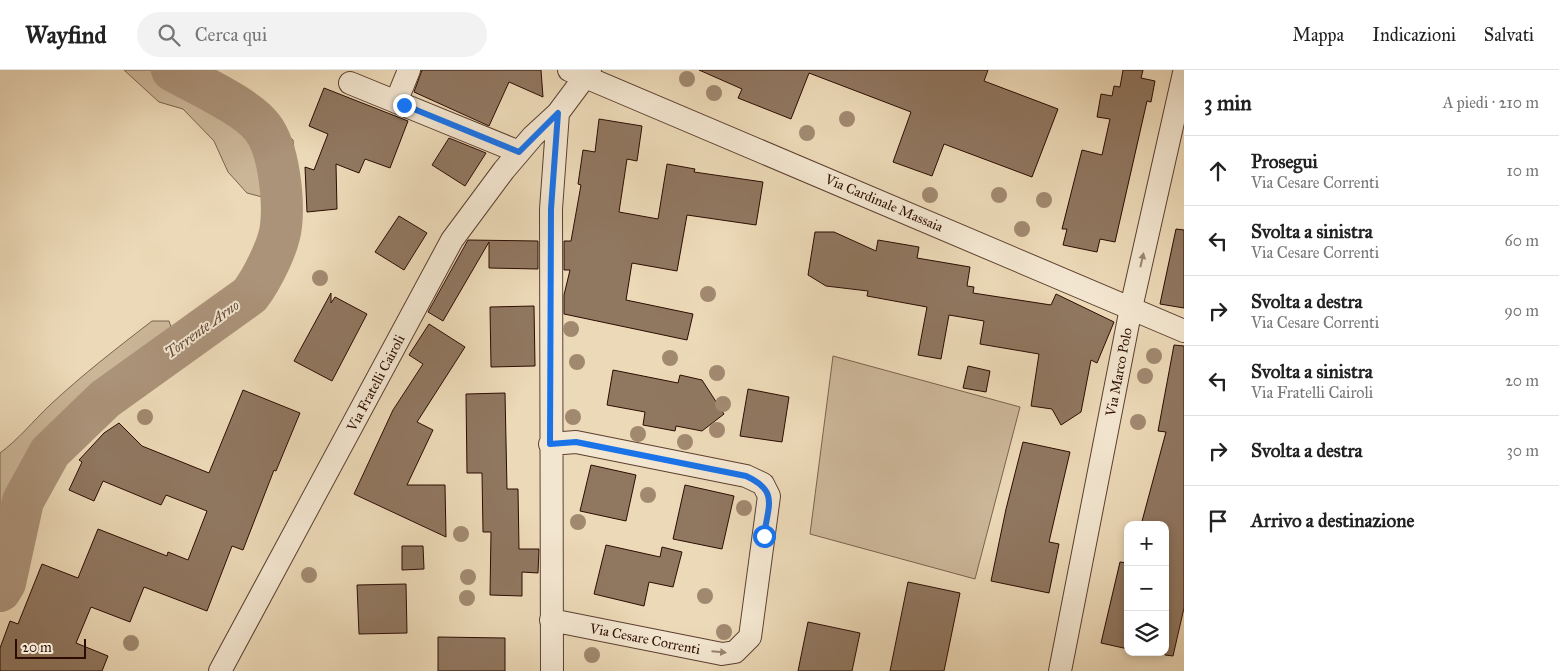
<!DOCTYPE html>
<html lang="it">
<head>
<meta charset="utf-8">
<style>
	:root { --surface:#fff; --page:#f2f2f2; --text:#222; --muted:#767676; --line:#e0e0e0 }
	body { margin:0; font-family:"IM FELL Great Primer",serif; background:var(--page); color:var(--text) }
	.controls { position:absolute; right:15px; bottom:15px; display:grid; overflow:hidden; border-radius:10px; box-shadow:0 2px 8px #0003 }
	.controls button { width:45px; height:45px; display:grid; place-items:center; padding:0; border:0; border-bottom:1px solid var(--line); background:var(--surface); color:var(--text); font:25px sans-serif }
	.scale { position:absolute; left:15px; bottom:12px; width:71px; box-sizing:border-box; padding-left:5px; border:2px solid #2c0c02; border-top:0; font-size:14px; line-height:18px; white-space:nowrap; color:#2c0c02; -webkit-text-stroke:4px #f3e6d0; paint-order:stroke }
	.stop { position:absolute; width:15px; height:15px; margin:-11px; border:4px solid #1a73e8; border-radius:50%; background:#fff }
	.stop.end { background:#1a73e8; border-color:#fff; box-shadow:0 1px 5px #0008 }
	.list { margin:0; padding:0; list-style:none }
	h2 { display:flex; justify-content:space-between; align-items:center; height:65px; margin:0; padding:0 20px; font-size:21px }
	h2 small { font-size:16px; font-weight:400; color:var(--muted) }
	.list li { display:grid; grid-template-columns:32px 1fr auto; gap:15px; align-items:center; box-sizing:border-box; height:70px; padding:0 20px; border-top:1px solid var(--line) }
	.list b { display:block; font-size:19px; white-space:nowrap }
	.list p { margin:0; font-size:16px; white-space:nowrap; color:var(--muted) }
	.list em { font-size:16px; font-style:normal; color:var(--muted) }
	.icon { flex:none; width:28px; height:28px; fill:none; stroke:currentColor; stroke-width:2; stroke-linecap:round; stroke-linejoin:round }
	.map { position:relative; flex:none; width:1184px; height:601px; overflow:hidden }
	header { display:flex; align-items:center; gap:30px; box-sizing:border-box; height:70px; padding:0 25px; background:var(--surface); border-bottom:1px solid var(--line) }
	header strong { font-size:24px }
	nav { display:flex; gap:28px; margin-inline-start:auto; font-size:18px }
	.search { width:350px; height:45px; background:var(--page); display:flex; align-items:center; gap:12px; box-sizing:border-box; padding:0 18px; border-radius:28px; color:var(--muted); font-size:19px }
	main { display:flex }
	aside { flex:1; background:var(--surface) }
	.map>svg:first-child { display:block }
</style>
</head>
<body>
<header>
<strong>Wayfind</strong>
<div class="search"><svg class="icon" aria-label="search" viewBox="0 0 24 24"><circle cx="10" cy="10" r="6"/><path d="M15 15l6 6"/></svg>Cerca qui</div>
<nav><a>Mappa</a><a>Indicazioni</a><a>Salvati</a></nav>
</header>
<main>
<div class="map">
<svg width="1184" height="601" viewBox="0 0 1184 601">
	<rect width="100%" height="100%" fill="#ecd9b7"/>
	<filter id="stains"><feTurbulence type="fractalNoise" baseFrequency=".004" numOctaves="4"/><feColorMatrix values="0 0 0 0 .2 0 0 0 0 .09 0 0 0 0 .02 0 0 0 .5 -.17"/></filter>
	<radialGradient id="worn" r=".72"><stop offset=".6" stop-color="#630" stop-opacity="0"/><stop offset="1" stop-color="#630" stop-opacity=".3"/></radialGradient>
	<path fill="#cbb698" stroke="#7c614d" d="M124,0h85l38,28 46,42 4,43 -31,15 -19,-5 -19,-21 -14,-31 -31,-32 -24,-7z
		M152,251h17l4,12 -20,20 -43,22 -21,25 -35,32 -32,38 -22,45v-62c19,-14 33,-32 50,-48 32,-30 67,-57 102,-84z
		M833,286l187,51 -45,172 -165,-45z"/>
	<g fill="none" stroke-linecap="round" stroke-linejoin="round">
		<path stroke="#ab9379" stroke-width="42" d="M0,521l5,-8 18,-82 27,-49 55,-53 145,-104c12,-16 29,-49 31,-69 3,-27 -2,-78 -19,-99 -16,-21 -66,-43 -90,-57"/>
	</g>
	<path fill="#907760" stroke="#2c0c02" d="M422,0h119l2,27 -34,-15 -20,44 -75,-34z
		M699,0h289l-4,11 74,28 -26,68 -88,-33 -12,32 -39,-14 18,-50 -102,-39 -18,46 -53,-21 4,-9z
		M1123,0h20l-2,8 14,3 -4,21 -4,-1 -32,141 -15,-3 -3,13 -34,-7 4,-16h-5l20,-79 20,5 8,-36 -13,-2 4,-23 11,2 2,-10 6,1z
		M324,18l84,33 -18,47 -25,-9 -6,14 -23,-9 1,45 -30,3 -2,-45 9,3 14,-36 -19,-8z
		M599,49l43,7 -5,35 -10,-2 -8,53 39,7 9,-55 28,5 -1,3 69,10 -7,43 -69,-10 -10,56 -45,-8 -6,37 67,14 -6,26 -123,-26v-19l6,-25h-6v-29h7l10,-56 -3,-1 5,-34 12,2z
		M449,68l37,15 -21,33 -33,-21z
		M399,146l28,17 -23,37 -29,-18z
		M1176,159l8,1v78l-24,-4z
		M815,162h19l42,19 2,-11 41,7 -2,11 53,9 -3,19 7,1 -1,6 78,12 5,-11 58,28 -17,41 -6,-3 -10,52 -20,13 -9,-16 -21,-3 8,-52 -59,-10 4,-23 -35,-6 -8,44 -23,-4 9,-48 -60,-11 1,-5 -42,-5 -18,-11z
		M468,170l70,1v28l-49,-1v-26l-46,79 -15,-9z
		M331,223v10l4,-6 32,17 -35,67 -38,-20z
		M534,236l1,60 -44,1 -1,-60z
		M429,254l36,23 -48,75 16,8 -26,55h38l1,52 -92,-43 39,-84 30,-46 -14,-9z
		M1174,275l10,1v262l-11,48 -8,-1v-130h-24l25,-93 -8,-1z
		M968,296l22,5 -4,21 -23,-4z
		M613,300l65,13 2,-8 22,5 22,34 -22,17 -26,-5 -1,5 -32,-6 2,-13 -38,-7z
		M748,319l41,8 -7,45 -42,-6z
		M243,320l57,23 -24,58 -2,-1 -31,80 -11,-4 -25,65 -63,-24 -14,35 -39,-15 -15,36 32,13 -6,15h-102v-23l10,-27 8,3 24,-60 36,14 20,-49 69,27 1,-4 20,8 19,-49 -41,-16 -5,10 -58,-24 -9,20 -25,-11 13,-28 -3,-2 25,-27 15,-10 23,23 67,27z
		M505,323l2,96h11l1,60h20l-1,24 -16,-1v24l-32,-1 1,-63h-8l-1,-59h-15l-1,-79z
		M1023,372l47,10 -21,90 10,2 -10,49 -58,-12 15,-72z
		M591,395l45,10 -10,46 -46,-10z
		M685,415l49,11 -12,53 -49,-10z
		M606,475l54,12 2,-10 20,5 -9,35 -24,-5 -5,24 -50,-12z
		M402,476h21l1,23 -22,1z
		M1120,492l8,1v86l-27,-6z
		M908,512l52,11 -16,78h-54z
		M406,514l1,49 -48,1 -2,-49z
		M808,552l52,11 -8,38h-54z
		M438,567l67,1v33h-67z"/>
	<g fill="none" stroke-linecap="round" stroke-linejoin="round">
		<g stroke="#5c3f2f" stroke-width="24">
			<path id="minor" d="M569,0l615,261
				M350,13l169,69
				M396,32l13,-32
				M550,374l26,-2 170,34 17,8 6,12 -19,141 -15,15 -13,2 -171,-34
				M220,601l232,-431 52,-70 29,-34 25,-23
				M552,601l-1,-462 7,-96 32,-43
				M1060,601l71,-363 53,-235"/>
		</g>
		<use href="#minor" stroke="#f3e6d0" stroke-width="22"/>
	</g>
	<g fill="#a18970">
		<circle cx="687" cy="9" r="8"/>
		<circle cx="714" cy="23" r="8"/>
		<circle cx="847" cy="49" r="8"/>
		<circle cx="807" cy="63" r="8"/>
		<circle cx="930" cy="125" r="8"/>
		<circle cx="999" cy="125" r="8"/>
		<circle cx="1044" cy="130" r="8"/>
		<circle cx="1022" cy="159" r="8"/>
		<circle cx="320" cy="208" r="8"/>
		<circle cx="708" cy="224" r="8"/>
		<circle cx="571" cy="259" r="8"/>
		<circle cx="1154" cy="286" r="8"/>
		<circle cx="670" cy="288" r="8"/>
		<circle cx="577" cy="292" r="8"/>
		<circle cx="717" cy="303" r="8"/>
		<circle cx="1145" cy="306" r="8"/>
		<circle cx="723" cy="334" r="8"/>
		<circle cx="145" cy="347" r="8"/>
		<circle cx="573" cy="347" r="8"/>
		<circle cx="1138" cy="352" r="8"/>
		<circle cx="717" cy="360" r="8"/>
		<circle cx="638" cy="364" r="8"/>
		<circle cx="685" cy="372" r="8"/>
		<circle cx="648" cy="425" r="8"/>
		<circle cx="744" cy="438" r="8"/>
		<circle cx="578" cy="452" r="8"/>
		<circle cx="461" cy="464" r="8"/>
		<circle cx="309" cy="505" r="8"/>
		<circle cx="468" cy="507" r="8"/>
		<circle cx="705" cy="526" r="8"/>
		<circle cx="467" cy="528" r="8"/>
		<circle cx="724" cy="562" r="8"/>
		<circle cx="131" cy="573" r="8"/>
		<circle cx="592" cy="585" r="8"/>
	</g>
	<defs><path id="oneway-solid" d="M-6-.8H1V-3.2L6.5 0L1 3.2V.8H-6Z" transform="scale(1.25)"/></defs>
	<g fill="#998473">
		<use href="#oneway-solid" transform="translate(1142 190) rotate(-77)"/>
		<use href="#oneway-solid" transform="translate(719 582) rotate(5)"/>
	</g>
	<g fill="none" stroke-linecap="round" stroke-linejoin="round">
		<path stroke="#1a73e8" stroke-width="6" d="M404,35l115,47 39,-39 -7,96 -1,235 26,-2 170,34c33,15 22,29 18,60"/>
	</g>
	<g text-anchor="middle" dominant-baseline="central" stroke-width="4" stroke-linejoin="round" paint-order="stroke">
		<g font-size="14" fill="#2c0c02" stroke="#f3e6d0">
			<text transform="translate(884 133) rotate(23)">Via Cardinale Massaia</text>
			<text transform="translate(1119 302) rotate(-79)">Via Marco Polo</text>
			<text transform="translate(376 313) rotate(-62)">Via Fratelli Cairoli</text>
			<text transform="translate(645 569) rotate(11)">Via Cesare Correnti</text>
		</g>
		<g font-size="15" font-style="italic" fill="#654938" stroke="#f3e6d0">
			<text transform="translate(202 259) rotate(-36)">Torrente Arno</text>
		</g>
	</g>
	<rect width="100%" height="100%" filter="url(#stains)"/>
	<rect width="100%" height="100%" fill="url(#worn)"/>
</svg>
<div class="controls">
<button>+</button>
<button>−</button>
<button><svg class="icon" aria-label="layers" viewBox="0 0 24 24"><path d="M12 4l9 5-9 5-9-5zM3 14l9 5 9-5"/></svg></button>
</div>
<div class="scale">20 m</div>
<div class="stop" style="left:764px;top:466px"></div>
<div class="stop end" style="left:404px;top:35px"></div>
</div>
<aside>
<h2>3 min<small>A piedi · 210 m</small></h2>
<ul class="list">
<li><svg class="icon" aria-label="ahead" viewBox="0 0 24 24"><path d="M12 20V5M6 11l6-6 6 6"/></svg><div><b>Prosegui</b><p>Via Cesare Correnti</p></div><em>10 m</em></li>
<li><svg class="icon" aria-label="left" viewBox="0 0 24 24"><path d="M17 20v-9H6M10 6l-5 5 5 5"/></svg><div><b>Svolta a sinistra</b><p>Via Cesare Correnti</p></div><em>60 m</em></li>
<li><svg class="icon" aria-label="right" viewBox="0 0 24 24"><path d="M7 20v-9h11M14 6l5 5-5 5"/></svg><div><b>Svolta a destra</b><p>Via Cesare Correnti</p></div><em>90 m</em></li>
<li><svg class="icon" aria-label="left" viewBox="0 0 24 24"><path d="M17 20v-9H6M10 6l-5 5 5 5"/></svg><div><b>Svolta a sinistra</b><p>Via Fratelli Cairoli</p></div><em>20 m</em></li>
<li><svg class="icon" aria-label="right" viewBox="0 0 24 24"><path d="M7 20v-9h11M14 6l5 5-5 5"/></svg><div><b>Svolta a destra</b></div><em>30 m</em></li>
<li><svg class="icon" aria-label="arrive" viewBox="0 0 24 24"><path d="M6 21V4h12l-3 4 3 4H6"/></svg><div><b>Arrivo a destinazione</b></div></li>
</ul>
</aside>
</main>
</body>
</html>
